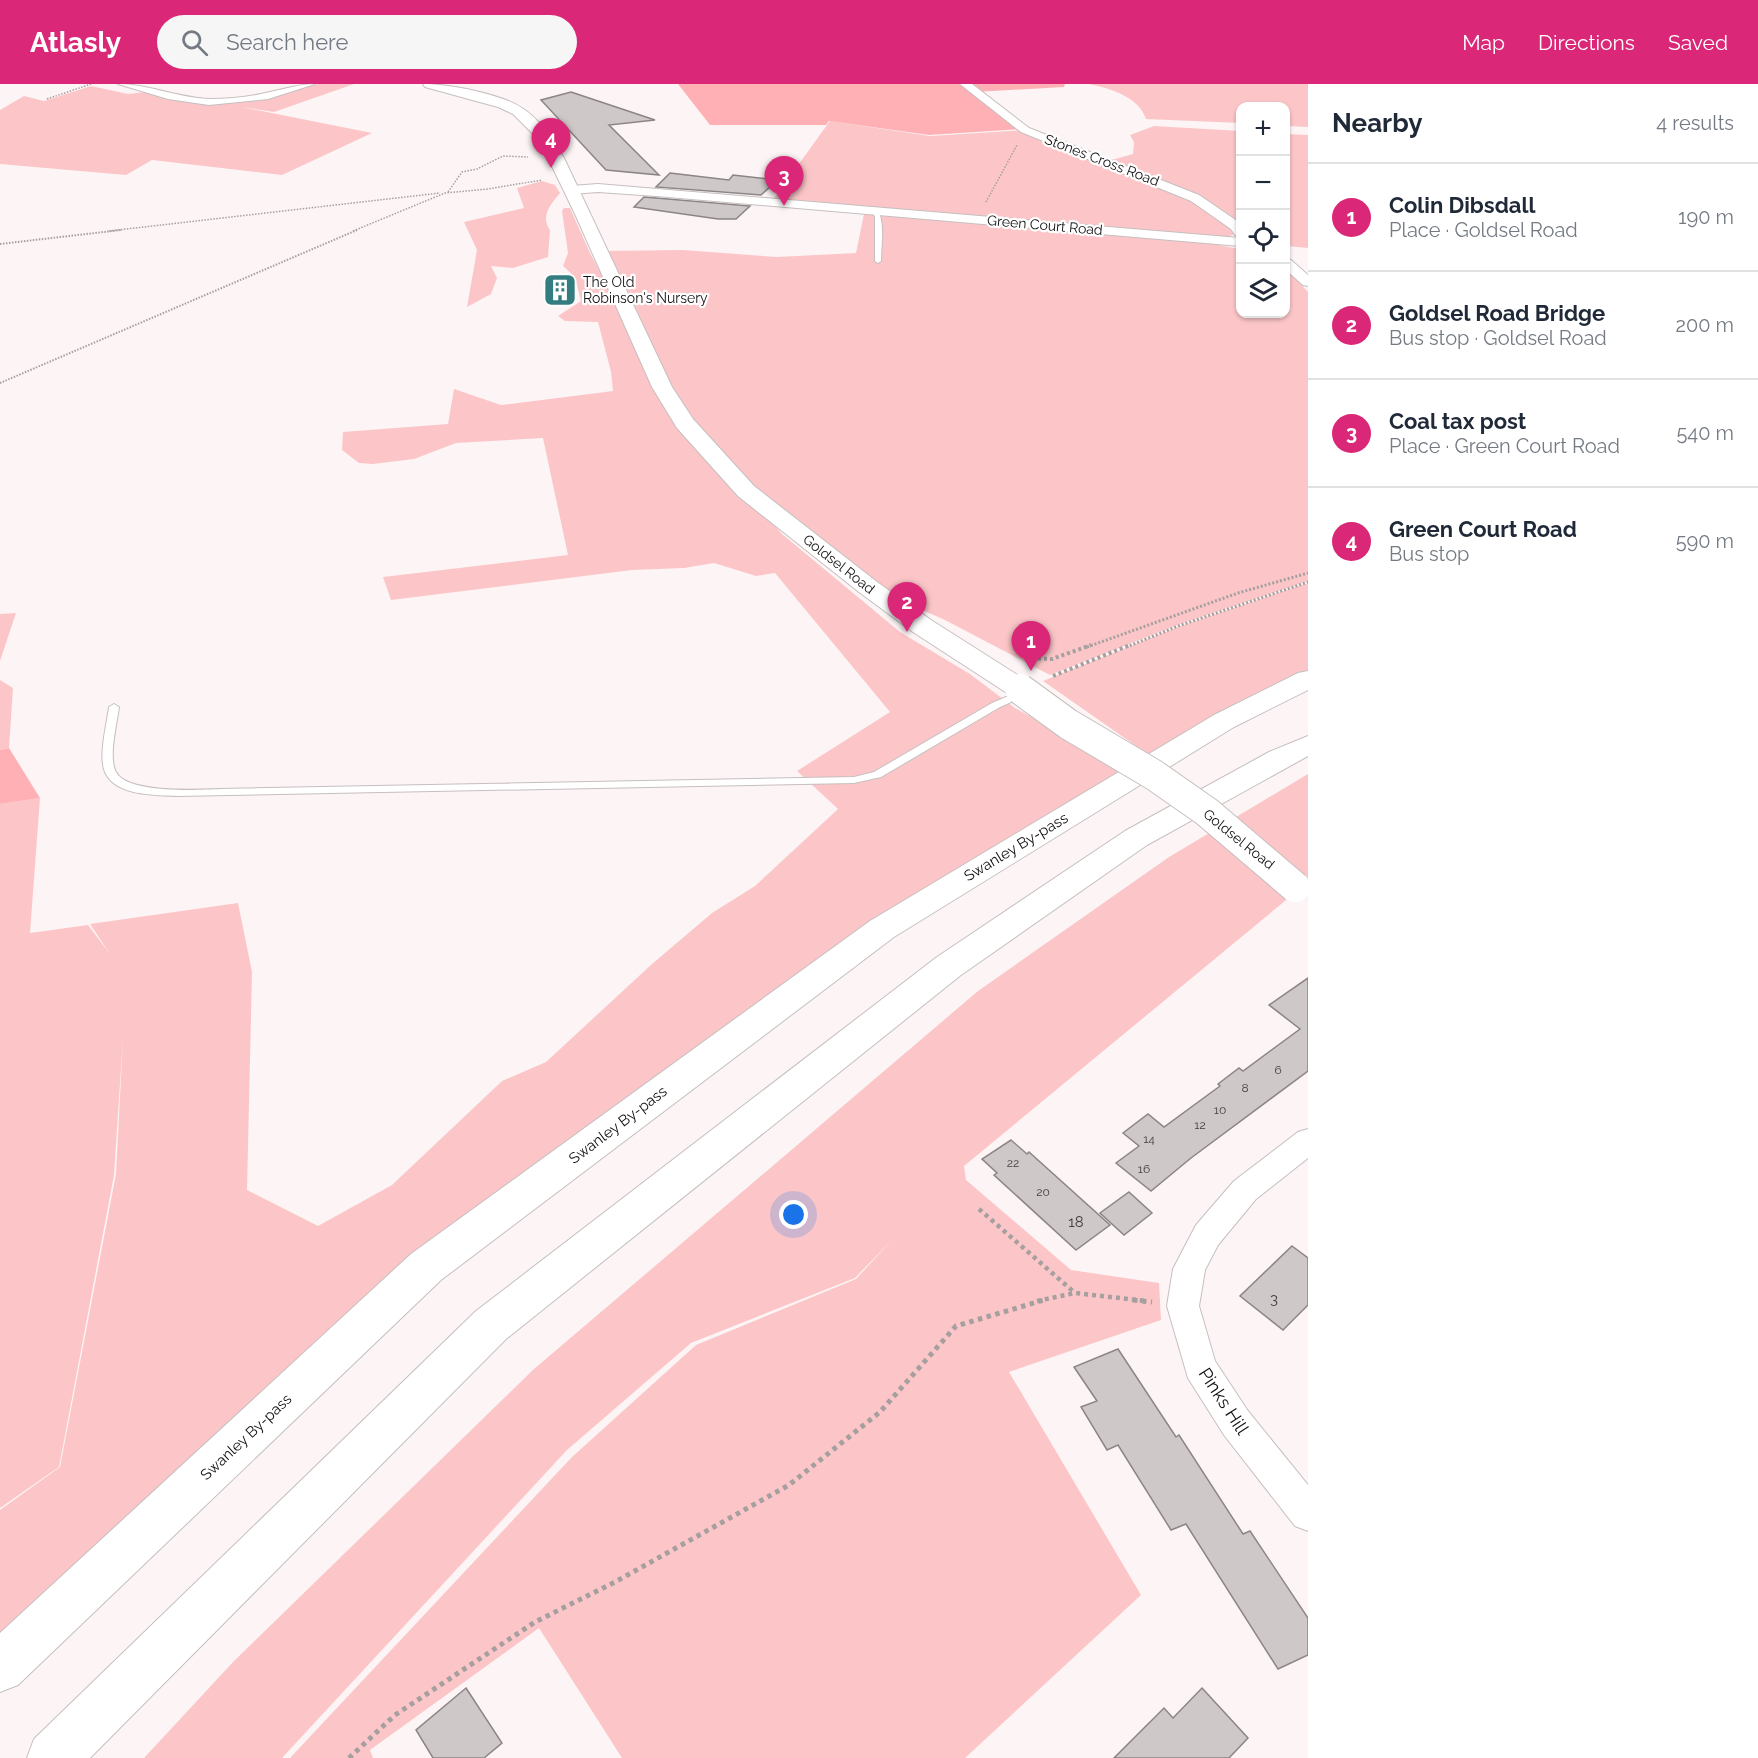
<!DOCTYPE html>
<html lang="en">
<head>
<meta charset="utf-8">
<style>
	:root { --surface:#fff; --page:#f6f6f7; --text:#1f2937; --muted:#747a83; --line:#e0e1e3; --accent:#db2777 }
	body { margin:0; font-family:Raleway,sans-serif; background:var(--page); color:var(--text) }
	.controls { position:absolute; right:18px; top:18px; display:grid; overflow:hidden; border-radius:12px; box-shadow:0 2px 4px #0004 }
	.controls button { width:54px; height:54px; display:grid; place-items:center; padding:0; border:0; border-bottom:2px solid var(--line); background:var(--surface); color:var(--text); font:30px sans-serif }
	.you { position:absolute; left:794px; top:1131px; width:21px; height:21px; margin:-15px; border:4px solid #fff; border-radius:50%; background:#1a73e8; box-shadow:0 0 0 9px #1a73e833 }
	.badge { display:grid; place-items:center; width:39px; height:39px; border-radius:50%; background:var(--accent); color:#fff; font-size:20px; font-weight:700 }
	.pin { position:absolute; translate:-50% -50px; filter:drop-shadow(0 2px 3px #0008) }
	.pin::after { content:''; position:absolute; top:32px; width:21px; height:18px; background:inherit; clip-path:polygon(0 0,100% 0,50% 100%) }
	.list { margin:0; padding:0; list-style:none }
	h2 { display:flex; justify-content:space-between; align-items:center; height:78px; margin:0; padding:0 24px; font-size:26px }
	h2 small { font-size:20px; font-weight:400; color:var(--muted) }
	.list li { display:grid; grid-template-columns:39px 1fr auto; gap:18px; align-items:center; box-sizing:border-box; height:108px; padding:0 24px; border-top:2px solid var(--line) }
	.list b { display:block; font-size:22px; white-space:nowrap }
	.list p { margin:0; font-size:20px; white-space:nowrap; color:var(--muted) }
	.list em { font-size:20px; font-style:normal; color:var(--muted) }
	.icon { flex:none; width:33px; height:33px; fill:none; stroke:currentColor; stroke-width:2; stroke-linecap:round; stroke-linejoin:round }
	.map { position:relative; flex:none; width:1308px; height:1674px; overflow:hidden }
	header { display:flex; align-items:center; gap:36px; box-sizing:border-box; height:84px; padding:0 30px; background:var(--accent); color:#fff }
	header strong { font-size:28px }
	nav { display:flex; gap:33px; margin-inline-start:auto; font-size:21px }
	.search { width:420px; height:54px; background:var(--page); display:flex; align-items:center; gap:15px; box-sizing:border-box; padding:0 21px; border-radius:33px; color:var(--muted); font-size:22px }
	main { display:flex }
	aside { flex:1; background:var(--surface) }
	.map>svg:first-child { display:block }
</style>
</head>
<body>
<header>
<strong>Atlasly</strong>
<div class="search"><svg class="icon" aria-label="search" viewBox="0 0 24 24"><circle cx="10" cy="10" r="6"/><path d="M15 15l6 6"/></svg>Search here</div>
<nav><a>Map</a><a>Directions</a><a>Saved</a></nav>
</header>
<main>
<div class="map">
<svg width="1308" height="1674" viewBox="0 0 1308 1674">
	<rect width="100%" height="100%" fill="#fdf5f5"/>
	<path fill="#fcc6c8" d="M318,0h36l-80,28 -33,-5 131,26 -90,42 -130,-15 -26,15 -126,-11v-54l24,-14 20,5 47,-15 37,8 17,-2 50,9 77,-4z
		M1088,0h220v43l-22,-1v-20h-46v17l-94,-4c-7,-22 -36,-31 -58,-35z
		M830,37l100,15 94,-6 153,61 62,41 -18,8 -449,-39z
		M1154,42l86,5v91l-41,-26 -91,-35 25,-7 1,-12 -4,-7z
		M1286,50l22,1v113l-22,-2z
		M542,97l13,4 5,8c-9,11 -20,23 -10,37l-2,27 -35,11 -22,-2 6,12 -6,16 -24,13 10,-57 -13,-28 60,-14 -7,-20z
		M564,124h6l20,45 72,134 22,36 98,111 118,98 70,42 45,34 118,65 -253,155 -455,338 -425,399v-155l60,-43 56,-293 7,-136 -9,137 -55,292 -59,41v-704l40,-6 -10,135 58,-8 22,29 -20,-30 148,-21 14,69 -5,218 71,36 74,-41 110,-104 44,-19 106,-98 60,-51 43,-27 83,-77 -41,-38 93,-59 -115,-139 -19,3 -42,-13 -30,5 -52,2 -241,30 -8,-23 185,-22 -25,-117 -87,5 -42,16 -41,5 -14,-1 -17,-13 1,-18 105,-8 6,-35 47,16 112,-14 -2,-19 -13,-50 -33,-1 -7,-5 23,-15 -6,-24 -12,-11 5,-13 -6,-42z
		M865,125l305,27 70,13v65h46v-44l3,1 19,21v289l-128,43 -130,51 -105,-55 -75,-33 -73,-56 -109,-109 -87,-171 82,-1 94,7 79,-4z
		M1308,499v96l-149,83 -116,-81 138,-55z
		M16,529l-16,48v-47z
		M0,596l13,8 -4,60 -9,2z
		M1308,690v108l-344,284 2,14 105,90 88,13 2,37 -152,52 132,223 -176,163h-343l-83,-130 -169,122 3,8h-83l282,-301 124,-112 160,-66 36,-39 -37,38 -164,65 -124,107 -285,308h-138l89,-96 301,-293 444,-378 191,-134z"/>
	<path fill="#ffb0b5" d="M678,0h387l-1,3 -89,5 46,37 -92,6 -100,-14 -3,4h-116z
		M9,664l31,50 -40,6v-54z"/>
	<path fill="#cfc8c8" stroke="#8b8585" stroke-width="1.5" d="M571,8l84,28 -46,5 50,50 -53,-5 -65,-70z
		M670,89l59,7 4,-5 45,5 -17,15 -105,-8z
		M644,113l12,1 94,8 -14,13h-18l-84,-12z
		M1308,894v93l-117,87 -40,33 -35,-28 23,-17 -16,-13 25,-19 16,13 56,-41 -2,-2 21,-16 4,3 57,-42 -31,-24z
		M1011,1056l16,14 2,-2 81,73 -34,25 -82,-75 3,-2 -15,-14z
		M1129,1108l23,21 -28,22 -24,-22z
		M1292,1162l16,12v47l-25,25 -43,-34z
		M1118,1265l58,88 3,-2 64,99 7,-3 58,87v37l-30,14 -92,-145 -15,6 -53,-85 -11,5 -26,-43 16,-6 -23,-34z
		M466,1604l36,55 -18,15h-51l-17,-28z
		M1202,1604l46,50 -19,20h-115l50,-50 9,10z"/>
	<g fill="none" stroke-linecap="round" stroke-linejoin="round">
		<g stroke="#c6bfbf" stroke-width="2">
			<path id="lane" d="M875,123c11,10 6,39 6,54l-3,2 -3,-2v-44l-3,-8z
				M1023,606l4,1v4l-27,12 -119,70 -27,6 -677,13c-21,-1 -62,0 -72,-24 -7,-16 2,-48 4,-65l5,-3 5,3c-2,17 -11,50 -3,65 11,22 83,18 104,17l634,-12 20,-5 118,-69z"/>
		</g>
		<g stroke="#c6bfbf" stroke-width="2">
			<path id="street" d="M118,0c31,0 60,14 91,15 21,0 41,-2 61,-7 15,-3 29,-8 45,-8l-47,15 -59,6 -41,-6z
				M960,0h12l57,44 170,67 41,28v13l-5,-1 -4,-6 -40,-28 -170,-69z
				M598,100l642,54v8l-584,-50 -58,-4 -27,2 -6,-4 6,-4z
				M1286,175l5,1 17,15v11l-5,-1 -17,-15z
				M1308,1045v29l-52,41 -38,46 -13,25 -6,36 16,55 33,50 60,74v46l-13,-5 -71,-91 -36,-57 -21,-72 6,-37 23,-44 38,-44 64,-49z"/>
		</g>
		<g stroke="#c6bfbf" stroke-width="2">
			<path id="secondary" d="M423,0c26,0 78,10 99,24 19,12 30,32 42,50l108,229 21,32 61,67 123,96 54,38 99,63 4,6 -4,6 -10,2 -10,-2 -97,-63 -54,-40 -121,-96 -61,-68 -25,-41 -77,-173 -27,-56 -16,-25 -19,-19 -15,-7 -73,-20z"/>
		</g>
		<g stroke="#c6bfbf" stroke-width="2">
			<path id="highway" d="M1308,587v19l-74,37 -340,210 -453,343 -423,405 -18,7v-59l411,-379 459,-333 344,-206 84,-42z
				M1308,652v20l-161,89 -186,130 -455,364 -416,419h-63l7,-19 442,-428 461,-354 188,-126 144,-79z"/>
		</g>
		<path stroke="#a59f9f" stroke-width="1.5" stroke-dasharray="1.5 1.5" stroke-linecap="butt" d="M47,15l44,-15
			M448,108l14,-20 15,-3 26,-13 25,1
			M986,118l31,-57
			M109,147l331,-38
			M353,147l92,-38 43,-4 54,-9"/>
		<path stroke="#a59f9f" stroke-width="2" stroke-dasharray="1.5 1.5" stroke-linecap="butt" d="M0,160l121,-14
			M0,299l357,-153"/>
		<path stroke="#a59f9f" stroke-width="3" stroke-dasharray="2 2" stroke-linecap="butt" d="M1087,563l151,-54 70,-20
			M1126,563l55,-22 127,-43"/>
		<path stroke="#a59f9f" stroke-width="4" stroke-dasharray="3 3" stroke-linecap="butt" d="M1026,574l26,1 39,-14
			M1053,592l77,-31"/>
		<path stroke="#a59f9f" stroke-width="4.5" stroke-dasharray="4 4" stroke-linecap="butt" d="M979,1125l96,84
			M1037,1217l38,-8 71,8"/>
		<path stroke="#a59f9f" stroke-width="5" stroke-dasharray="4.5 4.5" stroke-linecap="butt" d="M1133,1216l19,2
			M349,1674l46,-43 140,-93 80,-40 174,-97 91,-73 76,-86 88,-26"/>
		<use href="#lane" fill="#fff" fill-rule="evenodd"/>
		<use href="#street" fill="#fff" fill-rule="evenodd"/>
		<use href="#secondary" fill="#fff" fill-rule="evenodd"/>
		<use href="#highway" fill="#fff" fill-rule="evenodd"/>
		<g stroke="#c6bfbf" stroke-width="32" stroke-linecap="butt">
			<path id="secondary-bridge" d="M1020,605l48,35 86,51 53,37 88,75"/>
		</g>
		<use href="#secondary-bridge" stroke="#fff" stroke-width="30"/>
	</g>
	<defs>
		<g id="building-square" transform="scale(1.725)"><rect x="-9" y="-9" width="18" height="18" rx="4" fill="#337c7f" stroke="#fff"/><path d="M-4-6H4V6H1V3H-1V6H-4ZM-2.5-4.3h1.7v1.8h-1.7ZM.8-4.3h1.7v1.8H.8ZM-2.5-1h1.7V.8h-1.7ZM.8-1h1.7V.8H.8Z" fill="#fff"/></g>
	</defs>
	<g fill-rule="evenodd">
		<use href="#building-square" x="560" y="206"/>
	</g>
	<g text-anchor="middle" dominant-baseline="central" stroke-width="4.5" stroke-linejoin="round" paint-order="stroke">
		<g font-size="12" fill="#413e3e">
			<text x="1278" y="986">6</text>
			<text x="1245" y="1004">8</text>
			<text x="1220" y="1026">10</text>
			<text x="1200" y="1041">12</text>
			<text x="1149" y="1055">14</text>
			<text x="1013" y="1079">22</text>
			<text x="1144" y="1085">16</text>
			<text x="1043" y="1108">20</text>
		</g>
		<g font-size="14" fill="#121010" stroke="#fff">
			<text transform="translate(1102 76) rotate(21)">Stones Cross Road</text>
			<text transform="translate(1045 141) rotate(5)">Green Court Road</text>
			<text transform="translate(839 480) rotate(38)">Goldsel Road</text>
			<text transform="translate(1239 755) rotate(39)">Goldsel Road</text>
		</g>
		<g font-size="14" fill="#121010" stroke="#fff" text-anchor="start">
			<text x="583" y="198">The Old<tspan x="583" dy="16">Robinson's Nursery</tspan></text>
		</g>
		<g font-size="15" fill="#121010" stroke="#fff">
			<text transform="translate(1016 763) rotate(-31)">Swanley By-pass</text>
			<text transform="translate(618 1041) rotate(-37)">Swanley By-pass</text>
			<text transform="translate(246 1353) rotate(-43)">Swanley By-pass</text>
		</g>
		<g font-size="15" fill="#413e3e">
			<text x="1076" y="1138">18</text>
			<text x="1274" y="1215">3</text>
		</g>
		<g font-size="18" fill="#121010" stroke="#fff">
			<text transform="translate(1224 1317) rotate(57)">Pinks Hill</text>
		</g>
	</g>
</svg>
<div class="controls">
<button>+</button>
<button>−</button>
<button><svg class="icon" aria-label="locate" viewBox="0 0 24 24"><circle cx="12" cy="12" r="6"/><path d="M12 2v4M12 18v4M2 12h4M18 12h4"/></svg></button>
<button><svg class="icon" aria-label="layers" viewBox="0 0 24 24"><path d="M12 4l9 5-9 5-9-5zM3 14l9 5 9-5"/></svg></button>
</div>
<div class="you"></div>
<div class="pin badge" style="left:1031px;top:587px">1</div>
<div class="pin badge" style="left:907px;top:548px">2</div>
<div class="pin badge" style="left:784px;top:122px">3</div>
<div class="pin badge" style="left:551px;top:84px">4</div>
</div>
<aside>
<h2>Nearby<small>4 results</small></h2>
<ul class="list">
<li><span class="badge">1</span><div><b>Colin Dibsdall</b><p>Place · Goldsel Road</p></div><em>190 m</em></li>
<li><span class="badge">2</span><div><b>Goldsel Road Bridge</b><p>Bus stop · Goldsel Road</p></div><em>200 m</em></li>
<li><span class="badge">3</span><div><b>Coal tax post</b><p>Place · Green Court Road</p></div><em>540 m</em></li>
<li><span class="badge">4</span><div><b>Green Court Road</b><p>Bus stop</p></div><em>590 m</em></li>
</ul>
</aside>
</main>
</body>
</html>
